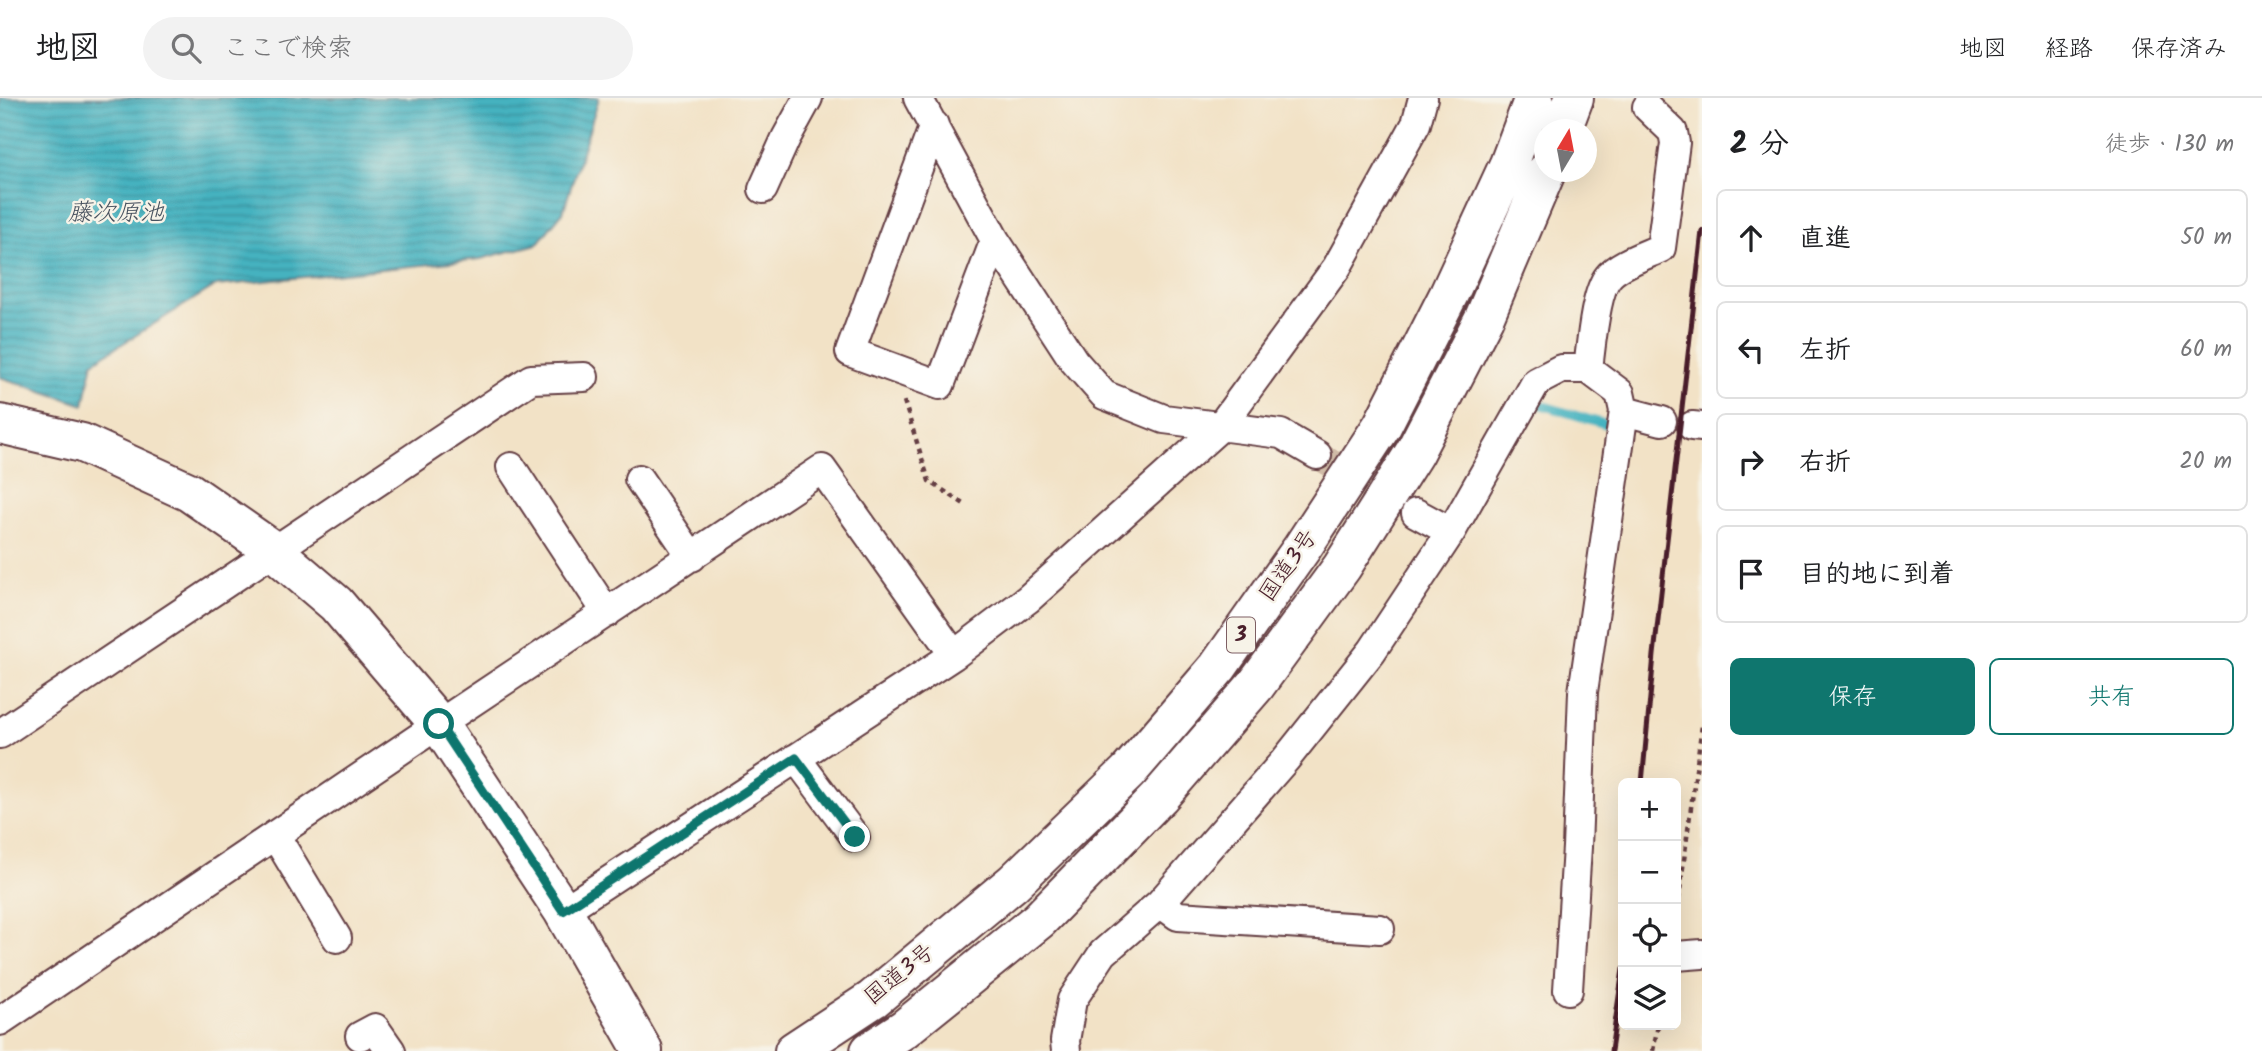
<!DOCTYPE html>
<html lang="ja">
<head>
<meta charset="utf-8">
<style>
	:root { --surface:#fff; --page:#f2f2f2; --text:#202124; --muted:#757577; --line:#e0e0e0; --accent:#0f766e }
	body { margin:0; font-family:Kalam,"Klee One",sans-serif; background:var(--page); color:var(--text) }
	.controls { position:absolute; right:21px; bottom:21px; display:grid; overflow:hidden; border-radius:10px; box-shadow:0 7px 28px #0002 }
	.controls button { width:63px; height:63px; display:grid; place-items:center; padding:0; border:0; border-bottom:2px solid var(--line); background:var(--surface); color:var(--text); font:35px sans-serif }
	.compass { position:absolute; left:1534px; top:21px; width:63px; height:63px; border-radius:50%; background:var(--surface); box-shadow:0 7px 28px #0002; rotate:10deg }
	.stop { position:absolute; width:21px; height:21px; margin:-16px; border:5px solid #0f766e; border-radius:50%; background:#fff }
	.stop.end { background:#0f766e; border-color:#fff; box-shadow:0 2px 7px #0008 }
	.list { margin:0; padding:0; list-style:none }
	h2 { display:flex; justify-content:space-between; align-items:center; height:91px; margin:0; padding:0 28px; font-size:30px }
	h2 small { font-size:23px; font-weight:400; color:var(--muted) }
	.list li { display:grid; grid-template-columns:46px 1fr auto; gap:21px; align-items:center; box-sizing:border-box; height:98px; margin:0 14px 14px; padding:0 14px; border:2px solid var(--line); border-radius:10px }
	.list b { display:block; font-size:26px; white-space:nowrap }
	.list em { font-size:23px; font-style:normal; color:var(--muted) }
	.actions { display:flex; gap:14px; padding:21px 28px }
	.actions a { flex:1; padding:16px 0; border:2px solid var(--accent); border-radius:10px; text-align:center; font-size:24px; color:var(--accent) }
	.actions .main { background:var(--accent); color:#fff }
	.icon { flex:none; width:38px; height:38px; fill:none; stroke:currentColor; stroke-width:2; stroke-linecap:round; stroke-linejoin:round }
	.map { position:relative; flex:none; width:1702px; height:953px; overflow:hidden }
	header { display:flex; align-items:center; gap:42px; box-sizing:border-box; height:98px; padding:0 35px; background:var(--surface); border-bottom:2px solid var(--line) }
	header strong { font-size:33px }
	nav { display:flex; gap:38px; margin-inline-start:auto; font-size:24px }
	.search { width:490px; height:63px; background:var(--page); display:flex; align-items:center; gap:18px; box-sizing:border-box; padding:0 24px; border-radius:38px; color:var(--muted); font-size:26px }
	main { display:flex }
	aside { flex:1; background:var(--surface) }
	.map>svg:first-child { display:block }
</style>
</head>
<body>
<header>
<strong>地図</strong>
<div class="search"><svg class="icon" aria-label="search" viewBox="0 0 24 24"><circle cx="10" cy="10" r="6"/><path d="M15 15l6 6"/></svg>ここで検索</div>
<nav><a>地図</a><a>経路</a><a>保存済み</a></nav>
</header>
<main>
<div class="map">
<svg width="1702" height="953" viewBox="0 0 1702 953">
	<defs>
		<pattern id="water-rules" width="6" height="5" patternUnits="userSpaceOnUse" patternTransform="scale(1.75)"><rect width="6" height="5" fill="#44b2c0"/><path d="M0 2.5h6" fill="none" stroke="#3b909c"/></pattern>
	</defs>
	<rect width="100%" height="100%" fill="#f7f3e8"/>
	<filter id="ink" filterUnits="userSpaceOnUse"><feTurbulence type="fractalNoise" baseFrequency=".0143" numOctaves="2"/><feDisplacementMap in="SourceGraphic" scale="14" xChannelSelector="R" yChannelSelector="G"/><feConvolveMatrix kernelMatrix="1 2 1 2 8 2 1 2 1" color-interpolation-filters="sRGB"/></filter>
	<filter id="wash" filterUnits="userSpaceOnUse"><feTurbulence type="fractalNoise" baseFrequency=".00686" numOctaves="4" result="noise"/><feDisplacementMap in="SourceGraphic" scale="28" xChannelSelector="R" yChannelSelector="G"/><feGaussianBlur stdDeviation="1.57" result="paint"/><feColorMatrix in="noise" values="0 0 0 0 0 0 0 0 0 0 0 0 0 0 0 0 0 1.4 0 .05"/><feComposite in="paint" operator="in"/></filter>
	<g filter="url(#wash)">
		<rect width="100%" height="100%" fill="#f2e2c6"/>
		<path fill="url(#water-rules)" stroke="#476876" stroke-width="2" d="M0,0h599l-36,114 -26,32 -57,15 -265,27 -122,76 -9,43 -84,-28z"/>
		<g fill="none" stroke-linecap="round" stroke-linejoin="round">
			<path stroke="#44b2c0" stroke-width="9" d="M1538,306l77,23"/>
		</g>
	</g>
	<g filter="url(#ink)">
		<g fill="none" stroke-linecap="round" stroke-linejoin="round">
			<path stroke="#d0bba7" stroke-width="28" stroke-dasharray="28 14" stroke-linecap="butt" d="M1317,357l86,50"/>
			<g stroke="#633c42" stroke-width="32">
				<path id="street" d="M918,0l77,142 79,121 30,34 60,24 117,15 36,21
					M934,27l-84,227 90,33 55,-145
					M763,91l23,-51 22,-40
					M1588,271c3,-22 7,-76 20,-92 10,-13 38,-22 53,-29l14,-105 -2,-11 -26,-25
					M1624,313l38,10
					M1692,328l10,1
					M511,369l96,146
					M639,381l53,78
					M1416,415l35,19
					M0,636l531,-355 53,-2
					M796,660l59,79
					M275,737l62,103
					M1160,805l18,13 202,13
					M563,813l391,-256 74,-56 192,-172 117,-160 79,-143 7,-26
					M1676,858l26,-2
					M0,923l439,-297 383,-255 132,186
					M360,938l15,-8 16,23
					M1066,953l-1,-10 7,-41 31,-47 57,-50 126,-144 86,-108 79,-119 85,-150 25,-13h27l32,24 4,18 -41,281 -6,155 -9,143"/>
			</g>
			<g stroke="#633c42" stroke-width="42">
				<path id="secondary" d="M0,326l82,19 107,49 85,59 62,53 103,120 124,187 80,140"/>
			</g>
			<g stroke="#633c42" stroke-width="42">
				<path id="highway" d="M1562,32l12,-32
					M794,953l79,-52 140,-116 115,-111 90,-105 84,-119 80,-122 67,-132 60,-130 25,-66
					M870,953l34,-22 135,-109 121,-124 96,-111 86,-118 72,-114 70,-135 62,-146"/>
			</g>
			<path stroke="#633c42" stroke-width="4.5" stroke-dasharray="5 5" stroke-linecap="butt" d="M904,303l25,80 35,23
				M1676,822l26,-195
				M1653,953l5,-26"/>
			<use href="#street" stroke="#fff" stroke-width="28"/>
			<use href="#secondary" stroke="#fff" stroke-width="38"/>
			<use href="#highway" stroke="#fff" stroke-width="38"/>
			<path stroke="#4a1f2b" stroke-width="5" d="M1642,685l12,-128 48,-424
				M1611,953l12,-82"/>
		</g>
	</g>
	<g fill="none" stroke-linecap="round" stroke-linejoin="round" filter="url(#ink)">
		<path stroke="#0f766e" stroke-width="9" d="M439,626l124,187 233,-153 59,79"/>
	</g>
	<g text-anchor="middle" dominant-baseline="central" stroke-width="5" stroke-linejoin="round" paint-order="stroke">
		<rect fill="#f7f3e8" stroke="#7e5f64" stroke-width="2" x="1227" y="519.5" width="28" height="35" rx="5"/>
		<g font-size="21" font-weight="bold" fill="#4a1f2b">
			<text x="1241" y="537">3</text>
		</g>
		<g font-size="23" fill="#4a1f2b" stroke="#f7f3e8">
			<text transform="translate(1289 468) rotate(-55)">国道3号</text>
			<text transform="translate(900 877) rotate(-39)">国道3号</text>
		</g>
		<g font-size="24" font-style="italic" fill="#48525f" stroke="#f7f3e8">
			<text x="116" y="115">藤次原池</text>
		</g>
	</g>
</svg>
<div class="controls">
<button>+</button>
<button>−</button>
<button><svg class="icon" aria-label="locate" viewBox="0 0 24 24"><circle cx="12" cy="12" r="6"/><path d="M12 2v4M12 18v4M2 12h4M18 12h4"/></svg></button>
<button><svg class="icon" aria-label="layers" viewBox="0 0 24 24"><path d="M12 4l9 5-9 5-9-5zM3 14l9 5 9-5"/></svg></button>
</div>
<svg class="compass" viewBox="-18 -18 36 36"><path d="M0-13l5 13h-10z" fill="#e53935"/><path d="M0 13l5-13h-10z" fill="#757577"/></svg>
<div class="stop" style="left:439px;top:626px"></div>
<div class="stop end" style="left:855px;top:739px"></div>
</div>
<aside>
<h2>2 分<small>徒歩 · 130 m</small></h2>
<ul class="list">
<li><svg class="icon" aria-label="ahead" viewBox="0 0 24 24"><path d="M12 20V5M6 11l6-6 6 6"/></svg><div><b>直進</b></div><em>50 m</em></li>
<li><svg class="icon" aria-label="left" viewBox="0 0 24 24"><path d="M17 20v-9H6M10 6l-5 5 5 5"/></svg><div><b>左折</b></div><em>60 m</em></li>
<li><svg class="icon" aria-label="right" viewBox="0 0 24 24"><path d="M7 20v-9h11M14 6l5 5-5 5"/></svg><div><b>右折</b></div><em>20 m</em></li>
<li><svg class="icon" aria-label="arrive" viewBox="0 0 24 24"><path d="M6 21V4h12l-3 4 3 4H6"/></svg><div><b>目的地に到着</b></div></li>
</ul>
<div class="actions"><a class="main">保存</a><a>共有</a></div>
</aside>
</main>
</body>
</html>
